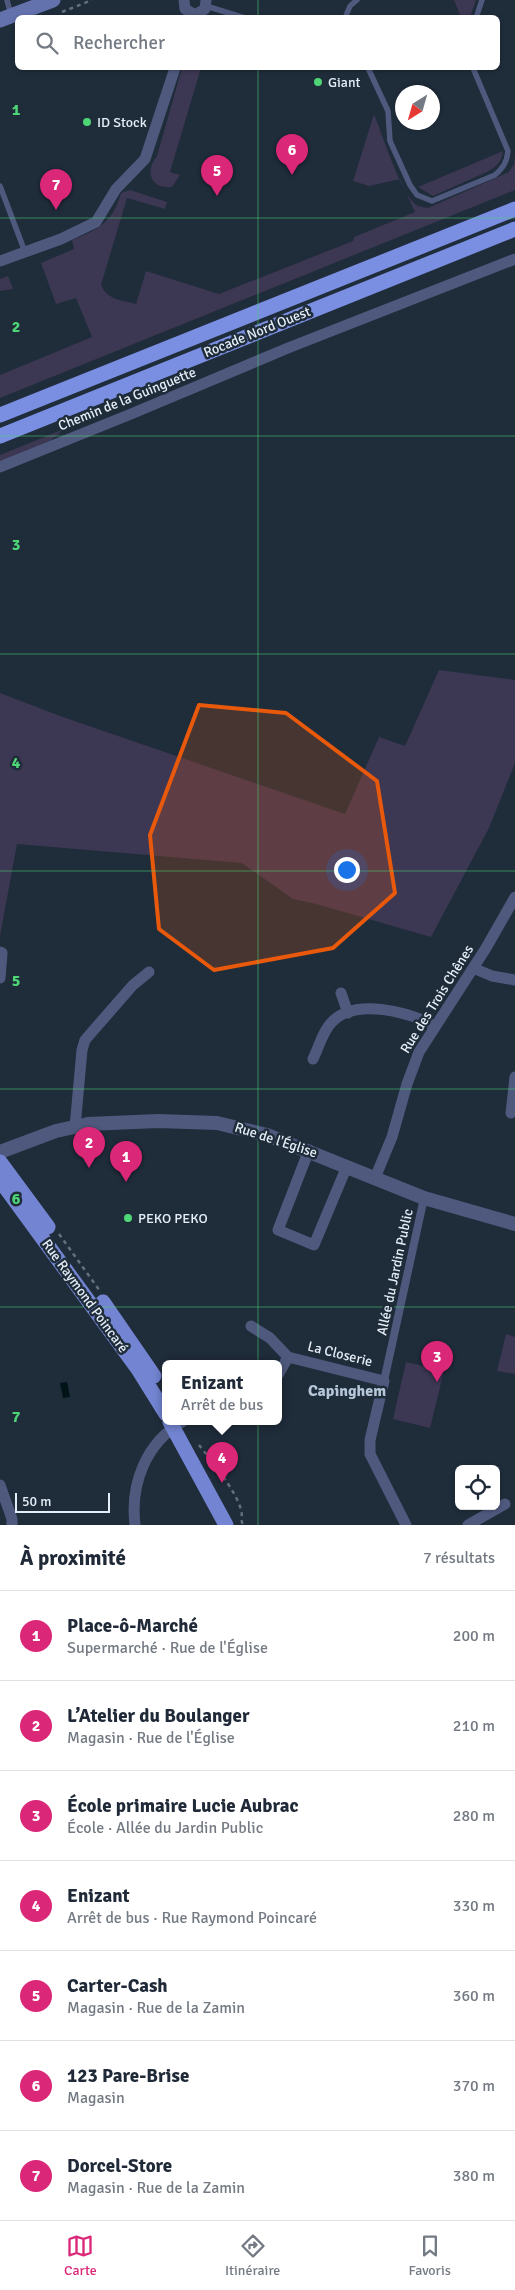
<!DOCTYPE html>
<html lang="fr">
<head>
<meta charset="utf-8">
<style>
	:root { --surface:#fff; --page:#f6f6f7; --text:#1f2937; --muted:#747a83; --line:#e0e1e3; --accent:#db2777 }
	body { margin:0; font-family:Signika,sans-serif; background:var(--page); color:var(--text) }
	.controls { position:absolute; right:15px; bottom:15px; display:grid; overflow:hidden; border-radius:8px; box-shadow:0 1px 4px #0004 }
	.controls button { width:45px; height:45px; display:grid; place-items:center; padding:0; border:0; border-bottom:1px solid var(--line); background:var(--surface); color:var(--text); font:25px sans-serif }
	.compass { position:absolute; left:395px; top:85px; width:45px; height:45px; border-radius:50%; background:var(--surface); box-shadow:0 1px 4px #0004; rotate:217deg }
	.scale { position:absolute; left:15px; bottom:12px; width:95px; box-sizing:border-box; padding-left:5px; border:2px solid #e5eef7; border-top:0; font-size:14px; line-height:18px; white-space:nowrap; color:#e5eef7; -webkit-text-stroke:4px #1f2c3a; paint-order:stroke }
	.you { position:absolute; left:346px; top:869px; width:18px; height:18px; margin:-12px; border:4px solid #fff; border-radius:50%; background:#1a73e8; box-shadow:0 0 0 8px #1a73e833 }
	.badge { display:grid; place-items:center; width:32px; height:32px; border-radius:50%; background:var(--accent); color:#fff; font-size:16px; font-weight:700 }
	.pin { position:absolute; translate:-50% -41px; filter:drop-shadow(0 1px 2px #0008) }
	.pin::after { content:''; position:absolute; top:26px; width:18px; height:15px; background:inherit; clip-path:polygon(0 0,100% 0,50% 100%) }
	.popup { position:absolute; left:162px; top:1360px; width:120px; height:65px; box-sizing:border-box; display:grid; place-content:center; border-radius:8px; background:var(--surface); filter:drop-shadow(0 1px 4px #0005); font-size:16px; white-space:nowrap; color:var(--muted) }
	.popup b { font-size:19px; color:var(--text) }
	.popup::after { content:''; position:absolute; left:50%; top:100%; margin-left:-10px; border:10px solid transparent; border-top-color:var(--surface) }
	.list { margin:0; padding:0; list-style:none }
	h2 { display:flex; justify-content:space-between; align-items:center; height:65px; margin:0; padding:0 20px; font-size:21px }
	h2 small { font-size:16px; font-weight:400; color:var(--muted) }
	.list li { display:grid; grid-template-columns:32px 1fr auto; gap:15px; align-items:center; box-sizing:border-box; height:90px; padding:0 20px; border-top:1px solid var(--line) }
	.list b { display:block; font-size:19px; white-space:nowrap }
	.list p { margin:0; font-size:16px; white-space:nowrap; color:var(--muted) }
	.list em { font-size:16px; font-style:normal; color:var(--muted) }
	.icon { flex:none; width:28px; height:28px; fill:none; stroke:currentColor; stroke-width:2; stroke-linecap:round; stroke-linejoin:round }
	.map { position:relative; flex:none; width:515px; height:1525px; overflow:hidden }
	.search { position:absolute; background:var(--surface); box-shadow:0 1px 4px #0004; left:15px; right:15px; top:15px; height:55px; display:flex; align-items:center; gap:12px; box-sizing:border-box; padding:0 18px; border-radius:8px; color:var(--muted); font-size:19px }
	.sheet { height:695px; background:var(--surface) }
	nav { display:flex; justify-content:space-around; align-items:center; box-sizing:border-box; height:70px; border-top:1px solid var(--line); background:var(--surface); font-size:14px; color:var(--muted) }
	nav a { display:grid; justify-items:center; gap:2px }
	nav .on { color:var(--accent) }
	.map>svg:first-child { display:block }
</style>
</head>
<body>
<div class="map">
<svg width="515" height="1525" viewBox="0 0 515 1525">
	<rect width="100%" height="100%" fill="#1f2c3a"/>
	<path fill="#3c3753" d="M454,0h22l-6,17h-9z
		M182,68h19l-31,104 10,3 -8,12c-21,3 -28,-16 -15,-31z
		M374,114c8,20 26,76 40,89 3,4 9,4 14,5l81,-36 5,-8 1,-10v36l-515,208v-23l92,-38 -16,-39 -20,6 -15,-41 33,-14 -2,-9c26,-10 41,-18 49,-47l9,-3 37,12 -2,7 -38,-11 -26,87c6,15 21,15 35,19l10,-33 73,23 134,-53 1,-4 61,-25 -15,-33 -31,7 -16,-5z
		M503,151c-1,10 -6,15 -14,20l-56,25 -15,-9z
		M8,276l5,13 -13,2v-12z
		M64,429l-14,12 -50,22v-8z
		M439,670l76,10v83l-26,65 -58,109 -115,-33 -23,-5 -51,-36 -225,-19 -17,92v-243l60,23 285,98 34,-77 26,9z
		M506,1334l9,3v37l-18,-3z
		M406,1362l38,9 -14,57 -37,-9z"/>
	<path fill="#001317" d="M67,1382l3,15 -7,1 -3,-15z"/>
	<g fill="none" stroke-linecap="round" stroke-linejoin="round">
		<path stroke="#646f7c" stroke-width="2.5" stroke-dasharray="4 4" stroke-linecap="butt" d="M62,12l30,-12
			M59,1234l41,57
			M199,1445c12,15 38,47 42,65 2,6 -1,9 2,15"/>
		<path stroke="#4f597e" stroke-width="5.5" d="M7,0l4,15
			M206,6l39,12
			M345,18l5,-12 7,-6
			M476,18l6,-18
			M368,68l20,43 2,30 20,44 7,10 15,6 63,-26c8,-7 12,-13 13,-24l-35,-83
			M0,186l25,66"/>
		<path stroke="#4f597e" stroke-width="8" d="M384,1381l40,-183"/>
		<path stroke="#4f597e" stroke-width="11" d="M184,0l1,9 10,6 10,-6 1,-9
			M0,261l61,-22 35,-17 20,-33 29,-30 30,-91
			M0,467l131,-53 157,-66 227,-89
			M0,952l2,1 -2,25
			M473,968l19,8 23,4
			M341,993l7,20
			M313,1059c6,-12 10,-29 20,-38 23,-23 77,-9 101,5
			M511,1113l4,-36
			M75,1127l7,-77 3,-10 48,-55 16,-13
			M309,1150l-31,80 36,15 33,-79
			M375,1178l17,-41 15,-53 12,-32 67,-104 29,-51
			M251,1326l19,12 18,19
			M278,1375l10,-18 96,24 -14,59v14l36,71
			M0,1485l12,34v6
			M135,1525c-5,-41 11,-82 47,-103
			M468,1525l37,-21"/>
		<path stroke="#4f597e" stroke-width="14" d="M0,1152l56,-21 32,-7 70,-3 59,2 50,12 157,63 91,26"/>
		<path stroke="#6372ad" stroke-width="15" d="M0,20l53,-20"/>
		<path stroke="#7385d2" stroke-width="15" d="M0,1162l48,65
			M0,1180l138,189 28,45
			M103,1302l51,74
			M170,1422l56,103"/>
		<path stroke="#7a8ee2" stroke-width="15" d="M0,415l515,-206
			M0,436l515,-207"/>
	</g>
	<path fill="#e8590c" fill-opacity="0.2" stroke="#e8590c" stroke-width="4" stroke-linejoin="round" d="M199,705l87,8 91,68 18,112 -62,55 -119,22 -55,-41 -9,-94z"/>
	<path fill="none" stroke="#4ed676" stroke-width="1" stroke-opacity="0.55" d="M258,0v18M258,68v1457M0,218h515M0,436h515M0,654h515M0,871h515M0,1089h515M0,1307h515"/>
	<g fill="#4ed676" stroke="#1f2c3a" stroke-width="2">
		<circle cx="318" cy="82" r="5"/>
		<circle cx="87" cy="122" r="5"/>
		<circle cx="128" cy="1218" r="5"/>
	</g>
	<g text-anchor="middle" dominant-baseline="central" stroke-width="5" stroke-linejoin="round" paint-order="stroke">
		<g font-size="14" fill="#e5eef7" stroke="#1f2c3a" text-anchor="start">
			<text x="328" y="82">Giant</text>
			<text x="97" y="122">ID Stock</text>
			<text x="138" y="1218">PEKO PEKO</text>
		</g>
		<g font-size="14" fill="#e5eef7" stroke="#1f2c3a">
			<text transform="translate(257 332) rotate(-22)">Rocade Nord Ouest</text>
			<text transform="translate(127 399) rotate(-22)">Chemin de la Guinguette</text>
			<text transform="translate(437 999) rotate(-58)">Rue des Trois Chênes</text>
			<text transform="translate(276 1140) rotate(18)">Rue de l'Église</text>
			<text transform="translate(395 1272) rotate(-78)">Allée du Jardin Public</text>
			<text transform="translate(85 1296) rotate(54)">Rue Raymond Poincaré</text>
			<text transform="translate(340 1354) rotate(14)">La Closerie</text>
		</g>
		<g font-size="16" font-weight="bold" fill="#b6c7d9" stroke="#1f2c3a">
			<text x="347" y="1391">Capinghem</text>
		</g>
	</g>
	<g font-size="16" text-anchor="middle" font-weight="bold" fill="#4ed676" stroke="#1f2c3a" stroke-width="5" stroke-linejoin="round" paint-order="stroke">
		<text x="16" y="115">1</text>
		<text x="16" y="332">2</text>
		<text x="16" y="550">3</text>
		<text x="16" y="768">4</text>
		<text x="16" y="986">5</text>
		<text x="16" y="1204">6</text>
		<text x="16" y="1422">7</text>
	</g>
</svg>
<div class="controls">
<button><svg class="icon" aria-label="locate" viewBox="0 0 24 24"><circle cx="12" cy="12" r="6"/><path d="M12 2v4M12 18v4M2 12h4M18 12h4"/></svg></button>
</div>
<svg class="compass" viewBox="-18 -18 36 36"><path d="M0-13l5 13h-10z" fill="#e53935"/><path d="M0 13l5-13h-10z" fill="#747a83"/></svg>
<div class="scale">50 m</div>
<div class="you"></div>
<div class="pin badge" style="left:126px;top:1182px">1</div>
<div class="pin badge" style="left:89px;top:1168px">2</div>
<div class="pin badge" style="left:437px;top:1382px">3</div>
<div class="pin badge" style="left:222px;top:1483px">4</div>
<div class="popup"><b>Enizant</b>Arrêt de bus</div>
<div class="pin badge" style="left:217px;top:196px">5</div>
<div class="pin badge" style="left:292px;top:175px">6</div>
<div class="pin badge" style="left:56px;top:210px">7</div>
<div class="search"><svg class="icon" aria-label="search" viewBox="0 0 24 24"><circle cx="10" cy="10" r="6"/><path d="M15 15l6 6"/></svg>Rechercher</div>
</div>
<section class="sheet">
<h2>À proximité<small>7 résultats</small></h2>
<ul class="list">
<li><span class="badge">1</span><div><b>Place-ô-Marché</b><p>Supermarché · Rue de l'Église</p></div><em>200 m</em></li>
<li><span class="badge">2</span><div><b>L’Atelier du Boulanger</b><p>Magasin · Rue de l'Église</p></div><em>210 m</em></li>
<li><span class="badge">3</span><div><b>École primaire Lucie Aubrac</b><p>École · Allée du Jardin Public</p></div><em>280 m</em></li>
<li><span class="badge">4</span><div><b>Enizant</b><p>Arrêt de bus · Rue Raymond Poincaré</p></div><em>330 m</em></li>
<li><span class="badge">5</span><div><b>Carter-Cash</b><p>Magasin · Rue de la Zamin</p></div><em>360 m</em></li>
<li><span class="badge">6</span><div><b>123 Pare-Brise</b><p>Magasin</p></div><em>370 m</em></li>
<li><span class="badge">7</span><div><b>Dorcel-Store</b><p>Magasin · Rue de la Zamin</p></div><em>380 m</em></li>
</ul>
</section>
<nav>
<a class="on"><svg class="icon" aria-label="map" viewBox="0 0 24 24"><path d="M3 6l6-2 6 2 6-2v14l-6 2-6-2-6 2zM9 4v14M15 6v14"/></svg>Carte</a>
<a><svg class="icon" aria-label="directions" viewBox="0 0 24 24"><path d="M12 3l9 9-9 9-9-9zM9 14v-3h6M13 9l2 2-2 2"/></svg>Itinéraire</a>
<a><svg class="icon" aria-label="saved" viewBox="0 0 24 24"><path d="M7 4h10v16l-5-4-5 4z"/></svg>Favoris</a>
</nav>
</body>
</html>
